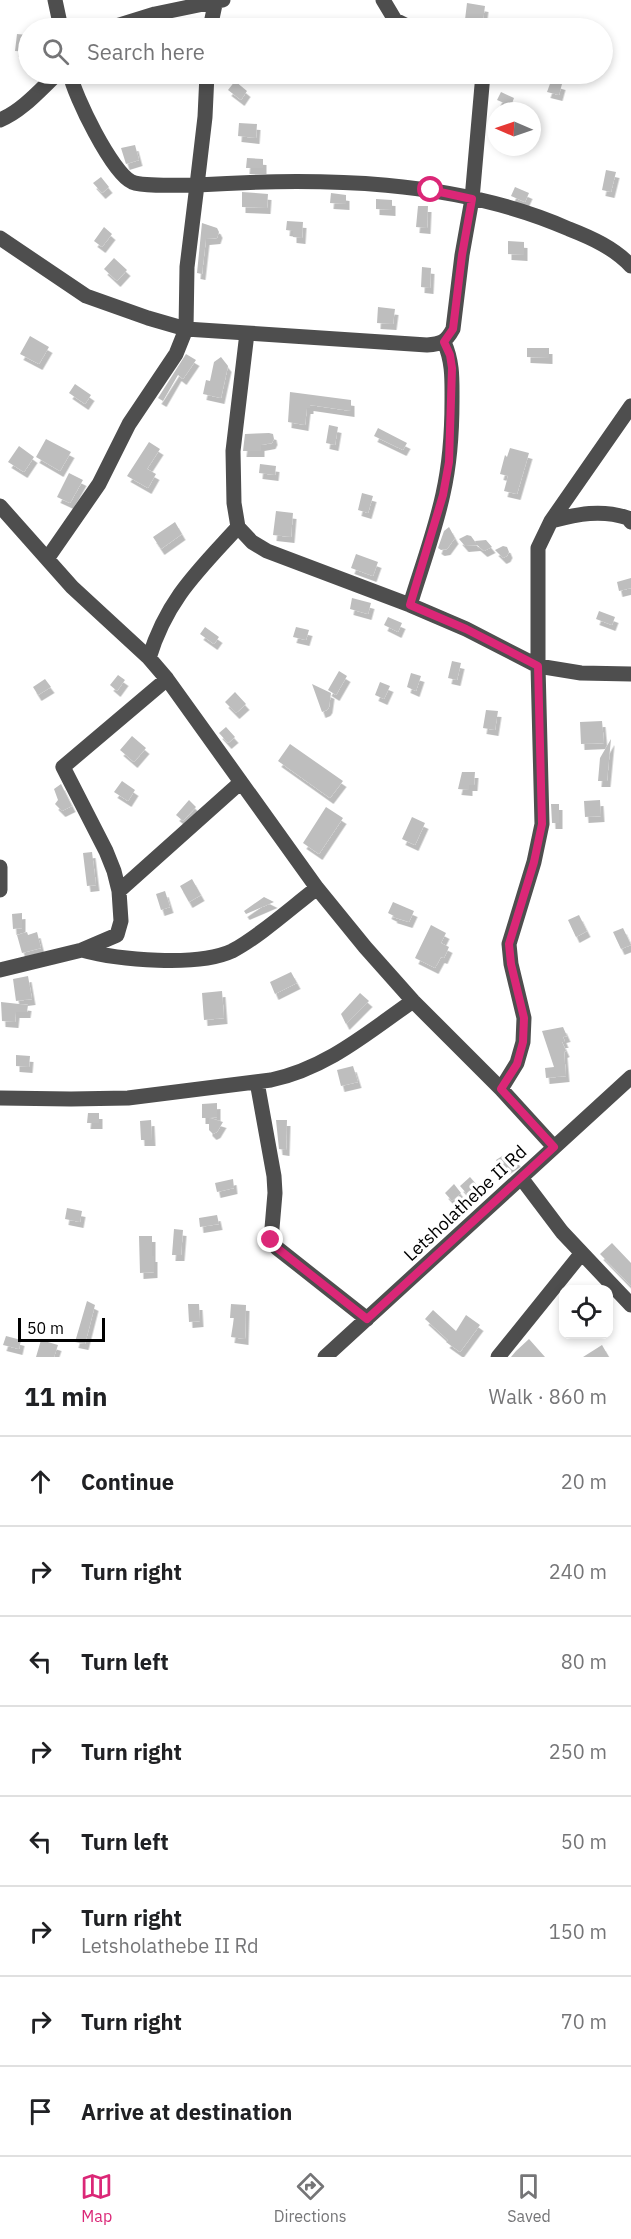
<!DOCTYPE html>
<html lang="en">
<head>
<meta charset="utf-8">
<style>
	:root { --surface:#fff; --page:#f2f2f2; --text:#202124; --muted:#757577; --line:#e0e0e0; --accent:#db2777 }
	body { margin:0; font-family:"IBM Plex Sans",sans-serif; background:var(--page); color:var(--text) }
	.controls { position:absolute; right:18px; bottom:18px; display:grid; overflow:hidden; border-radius:12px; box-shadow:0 3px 9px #0003 }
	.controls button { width:54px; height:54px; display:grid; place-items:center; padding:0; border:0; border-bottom:2px solid var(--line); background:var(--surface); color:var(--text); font:30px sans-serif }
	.compass { position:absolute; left:487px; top:102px; width:54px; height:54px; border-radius:50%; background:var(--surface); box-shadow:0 3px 9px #0003; rotate:272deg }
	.scale { position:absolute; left:18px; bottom:15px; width:87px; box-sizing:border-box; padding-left:6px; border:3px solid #000; border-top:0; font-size:16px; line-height:21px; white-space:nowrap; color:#000; -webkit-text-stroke:4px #fff; paint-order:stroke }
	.stop { position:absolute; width:18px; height:18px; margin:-14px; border:4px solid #db2777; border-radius:50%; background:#fff }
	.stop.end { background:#db2777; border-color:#fff; box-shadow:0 2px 6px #0008 }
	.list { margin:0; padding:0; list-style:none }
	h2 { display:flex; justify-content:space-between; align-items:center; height:78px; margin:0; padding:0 24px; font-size:26px }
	h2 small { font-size:20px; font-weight:400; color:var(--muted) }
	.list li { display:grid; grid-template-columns:39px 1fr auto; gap:18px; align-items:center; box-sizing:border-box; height:90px; padding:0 24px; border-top:2px solid var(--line) }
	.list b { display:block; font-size:22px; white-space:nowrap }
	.list p { margin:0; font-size:20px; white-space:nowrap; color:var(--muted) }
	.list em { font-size:20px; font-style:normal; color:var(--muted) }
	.icon { flex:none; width:33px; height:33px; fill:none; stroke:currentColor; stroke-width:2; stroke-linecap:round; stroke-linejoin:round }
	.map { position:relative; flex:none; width:631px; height:1357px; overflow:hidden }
	.search { position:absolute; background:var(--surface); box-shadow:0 3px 9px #0003; left:18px; right:18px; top:18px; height:66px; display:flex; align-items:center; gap:15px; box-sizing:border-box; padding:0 21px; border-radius:33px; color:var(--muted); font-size:22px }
	.sheet { height:798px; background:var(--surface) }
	nav { display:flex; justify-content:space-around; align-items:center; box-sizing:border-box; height:84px; border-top:2px solid var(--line); background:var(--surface); font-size:16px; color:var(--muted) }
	nav a { display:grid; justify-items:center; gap:3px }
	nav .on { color:var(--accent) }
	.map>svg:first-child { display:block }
</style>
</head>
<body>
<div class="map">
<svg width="631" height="1357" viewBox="0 0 631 1357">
	<defs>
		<filter id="shadow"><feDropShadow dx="3.5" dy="6" stdDeviation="0" flood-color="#0004"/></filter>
	</defs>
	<rect width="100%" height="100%" fill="#fff"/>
	<path fill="#bebebe" filter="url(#shadow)" d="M467,3l18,3 -3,22h-18z
		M17,34l11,1v17l-13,-1z
		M235,81l12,10 -6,9 -13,-10z
		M551,81l11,3 -3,11 -12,-3z
		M501,92l13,6 -3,8 -14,-6z
		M239,123l18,1 -1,14 -18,-2z
		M135,145l4,15 -13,4 -5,-16z
		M247,158l16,1v9h-17z
		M606,170l10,2 -5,20 -9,-2z
		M101,177l8,10 -7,6 -9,-10z
		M515,187l14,6 -4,9 -14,-6z
		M242,192l26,2 -1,14 -25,-1z
		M331,193l15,2v9l-16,-1z
		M376,199l16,1v10l-16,-1z
		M418,206h10l-1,22 -11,-1z
		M287,221l16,1 -1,16 -9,-1v-6l-7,-1z
		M202,223l15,5 2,4 -2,6 -11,1 -4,35 -5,-1z
		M104,227l8,7 -10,13 -8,-6z
		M508,241l16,1v13l-16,-1z
		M114,258l13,12 -10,11 -13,-12z
		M422,267l9,1 -1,20 -9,-1z
		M378,307l17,2 -2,15 -16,-1z
		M30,336l19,11 -10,17 -19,-10z
		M527,348h22v10l-22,-1z
		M186,354l10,6 -13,19 -5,-4 -15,26 -5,-3z
		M221,357l7,9 -7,32 -18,-4 3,-14 4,1 4,-19z
		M75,384l16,11 -6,9 -16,-11z
		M290,392l61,8v11l-41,-6v3h-3l-2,17 -17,-3z
		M329,425l9,2 -3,18 -9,-2z
		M378,428l29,15 -4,7 -29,-14z
		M269,433l4,1 1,5 -2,4 -11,2v6h-18l2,-17z
		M46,439l25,13 -11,19 -24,-14z
		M149,442l11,7 -13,20 9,5 -8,14 -21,-12z
		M19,446l15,11 -10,15 -16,-10z
		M510,448l19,5 -12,41 -13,-3 4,-15 -8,-2 5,-19 2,2z
		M260,464l16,2 -1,9 -16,-2z
		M69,473l14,7 -13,23 -13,-6z
		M362,493l11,3 -5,17 -10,-3z
		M276,511l17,2 -2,24 -18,-2z
		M175,522l7,12 -21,15 -8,-12z
		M449,527l6,11 -8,11 -6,1 -3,-2 6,-17z
		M467,535l4,1 5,7 -1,-2 11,-1 6,7 -8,4 -7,-6 -12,1 -6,-7z
		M503,546l4,1 2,5 -2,4 -4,2 -8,-8z
		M356,554l22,8 -5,14 -22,-8z
		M631,578v10l-12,3 -2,-9z
		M352,598l19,5 -3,11 -18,-5z
		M599,611l16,6 -3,8 -16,-6z
		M388,617l14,6 -4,9 -14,-7z
		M205,627l14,10 -5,7 -14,-10z
		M296,627l13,3 -3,10 -13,-3z
		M452,661l9,2 -4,17 -9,-2z
		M339,671l8,5 -11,19 -8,-5z
		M411,673l10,3 -5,15 -9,-4z
		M118,675l7,5 -8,11 -7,-6z
		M45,679l6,8 -13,8 -5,-8z
		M380,682l10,4 -6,13 -9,-4z
		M312,684l19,9 -2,14 -2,3 -5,2z
		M235,692l11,12 -10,9 -11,-11z
		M486,710l12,1 -3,19 -12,-2z
		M602,721l2,22 -23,1 -1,-22z
		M226,727l9,10 -7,6 -9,-10z
		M132,736l14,12 -12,14 -14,-12z
		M611,739l-4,42h-9l2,-23z
		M290,744l53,37 -13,17 -52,-37z
		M462,772h13l-1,13h-5v5l-11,-1z
		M122,781l13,9 -7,11 -14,-9z
		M61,784l11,22 -10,5 -7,-7 3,-4 -4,-11z
		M189,800l7,7 -13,14 -7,-6z
		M600,800l1,16 -16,1 -1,-16z
		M551,804h8v19h-7z
		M326,807l17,11 -24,36 -16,-11z
		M412,817l13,6 -10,22 -13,-6z
		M92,852l4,33 -9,1 -4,-33z
		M192,879l9,16 -12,7 -9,-16z
		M165,891l5,16 -9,3 -5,-16z
		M264,897l10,5 -28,12 -2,-3z
		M393,902l21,9 -5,11 -16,-5 1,-1 -6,-3z
		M22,913v15l-9,1 -1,-15z
		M579,915l8,16 -11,6 -8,-17z
		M431,925l15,8 -5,10 8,4 -5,11 -3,-1 -6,11 -20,-10z
		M623,928l8,17 -10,4 -8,-17z
		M27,932l1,3 9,-3 4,16 -19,5 -5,-18z
		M291,972l6,11 -22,11 -5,-12z
		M28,976l4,23 -16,2 -3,-22z
		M222,991l2,27 -20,2 -2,-27z
		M360,993l9,8 -23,23 -5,-10z
		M1,1002l27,3 -1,7h-11l-1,10 -13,-1z
		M563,1027l4,9 -4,1 2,5h-3l4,9 -2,1 2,24 -20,2 -1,-10 9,-1 -12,-36z
		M16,1055l14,1 -1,11 -13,-1z
		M353,1066l5,16 -17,4 -4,-16z
		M217,1103v14l-7,1 13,4 -6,10 -4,2 -4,-4v-12h-7v-14z
		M88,1113h11v10h-12z
		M151,1120l1,20h-11l-1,-19z
		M276,1120h11l-1,30 -7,-1z
		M510,1151l7,10 -12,8 -1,-3 -3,1 -5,-7z
		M470,1177l7,8 -10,9 -7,-8z
		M233,1179l1,9 -17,4 -2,-9z
		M454,1184l7,9 -9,8 -7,-8z
		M67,1208l15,3 -2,11 -15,-3z
		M217,1215l2,9 -19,3 -1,-9z
		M174,1229l9,1 -2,25h-9z
		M139,1236h13v20h2v16l-14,1z
		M612,1243l19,20v23l-31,-32z
		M87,1301l8,4 -10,39 -10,-2z
		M188,1304h11l1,17 -11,1z
		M231,1304l15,1 -1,34 -14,-2 3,-19h-4z
		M433,1310l23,21 10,-16 14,10 -20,27 -14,-10 2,-2 -23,-21z
		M6,1336l15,4 -2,9 -16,-4z
		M529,1339l16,18h-34l5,-6z
		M41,1340l17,5 -4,12h-18z
		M602,1345l7,12h-26z"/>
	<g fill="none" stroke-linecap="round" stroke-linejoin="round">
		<path stroke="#4e4e4e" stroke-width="15" d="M55,0l6,28
			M383,0l12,20 16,8
			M110,28l45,-14 68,-14
			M210,28l6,-28
			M70,74c4,21 42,99 62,108 12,5 50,3 65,3l8,-68 2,-43
			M483,74l-11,125 -10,56 -9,74c-7,13 -12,15 -26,16l-180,-12 -14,118 1,52 4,24 14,15 15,9 143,54 56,24 72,37 43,7 50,1
			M0,120c22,-9 40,-30 57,-46
			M0,238l86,58 62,22 38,11 -10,25 -47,70 -30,60 -52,75
			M247,333l-61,-4 1,-62 10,-82c122,-8 259,-6 372,44 23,9 45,19 62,37
			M0,506l72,81 77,71 18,21 150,209 48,59 48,54 88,88 53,58
			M551,521c27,-7 50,-12 77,-3l3,4
			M410,605c11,-36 25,-74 33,-111 7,-31 9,-62 9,-93 0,-21 1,-39 -8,-59
			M149,658c18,-59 49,-87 89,-131
			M0,867v23
			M119,891l122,-109
			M82,950c36,10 116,17 150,1 27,-14 60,-44 85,-63
			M0,970l82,-20 35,-15 4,-14 -2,-30 -5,-20 -8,-20 -43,-84 104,-88
			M257,1082l17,94 1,17 -4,47 6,8 90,71
			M501,1089l16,-26 6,-21 1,-24 -13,-54 -2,-20 25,-82 8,-38 -4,-158v-118l13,-27 80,-115
			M0,1098l71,1 57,-1 143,-18c56,-12 96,-47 142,-79
			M522,1179l40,53 69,73
			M325,1357l306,-280
			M498,1357l83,-103"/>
	</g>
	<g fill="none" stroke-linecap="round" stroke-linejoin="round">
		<path stroke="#db2777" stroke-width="8" d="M271,1240l6,8 90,71 187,-172 -53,-58 16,-25 6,-22 1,-24 -13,-54 -2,-20 25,-82 8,-38 -4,-158 -72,-37 -56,-24 33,-110 6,-33 3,-94 -2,-13 -6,-13 9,-13 9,-74 10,-56 -41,-9"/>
	</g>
	<g text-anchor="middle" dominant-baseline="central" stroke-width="6" stroke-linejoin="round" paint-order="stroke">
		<g font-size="18" fill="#000" stroke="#fff">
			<text transform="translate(465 1203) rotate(-43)">Letsholathebe II Rd</text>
		</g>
	</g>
</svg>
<div class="controls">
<button><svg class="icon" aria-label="locate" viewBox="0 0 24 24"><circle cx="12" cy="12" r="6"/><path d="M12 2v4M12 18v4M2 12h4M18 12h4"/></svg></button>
</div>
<svg class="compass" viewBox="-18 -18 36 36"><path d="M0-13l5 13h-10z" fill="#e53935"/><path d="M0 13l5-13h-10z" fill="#757577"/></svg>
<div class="scale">50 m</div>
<div class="stop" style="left:431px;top:190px"></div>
<div class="stop end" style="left:271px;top:1240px"></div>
<div class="search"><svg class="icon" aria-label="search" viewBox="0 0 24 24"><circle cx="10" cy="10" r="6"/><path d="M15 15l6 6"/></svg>Search here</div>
</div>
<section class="sheet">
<h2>11 min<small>Walk · 860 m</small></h2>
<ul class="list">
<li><svg class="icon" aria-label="ahead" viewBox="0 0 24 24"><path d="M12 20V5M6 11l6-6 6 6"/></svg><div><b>Continue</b></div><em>20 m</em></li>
<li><svg class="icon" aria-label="right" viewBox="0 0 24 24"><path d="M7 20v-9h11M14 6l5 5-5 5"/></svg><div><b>Turn right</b></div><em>240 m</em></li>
<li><svg class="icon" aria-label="left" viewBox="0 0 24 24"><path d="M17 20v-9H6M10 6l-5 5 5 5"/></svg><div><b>Turn left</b></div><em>80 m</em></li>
<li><svg class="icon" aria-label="right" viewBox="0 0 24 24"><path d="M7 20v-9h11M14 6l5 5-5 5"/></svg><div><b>Turn right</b></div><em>250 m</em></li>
<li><svg class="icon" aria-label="left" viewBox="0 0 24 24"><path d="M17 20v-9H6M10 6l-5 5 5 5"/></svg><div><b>Turn left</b></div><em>50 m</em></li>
<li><svg class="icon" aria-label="right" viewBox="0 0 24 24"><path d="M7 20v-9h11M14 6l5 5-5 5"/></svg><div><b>Turn right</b><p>Letsholathebe II Rd</p></div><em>150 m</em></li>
<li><svg class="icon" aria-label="right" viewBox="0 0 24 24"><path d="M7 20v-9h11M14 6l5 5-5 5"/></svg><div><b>Turn right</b></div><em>70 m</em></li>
<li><svg class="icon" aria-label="arrive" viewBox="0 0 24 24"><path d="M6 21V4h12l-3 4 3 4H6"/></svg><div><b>Arrive at destination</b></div></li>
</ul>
</section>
<nav>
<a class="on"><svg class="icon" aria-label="map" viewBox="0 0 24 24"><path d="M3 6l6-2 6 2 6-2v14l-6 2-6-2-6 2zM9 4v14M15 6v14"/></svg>Map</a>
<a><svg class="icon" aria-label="directions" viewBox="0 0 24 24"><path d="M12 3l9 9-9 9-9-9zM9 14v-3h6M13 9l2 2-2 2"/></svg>Directions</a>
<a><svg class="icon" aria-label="saved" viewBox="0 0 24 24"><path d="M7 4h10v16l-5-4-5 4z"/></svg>Saved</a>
</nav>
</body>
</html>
